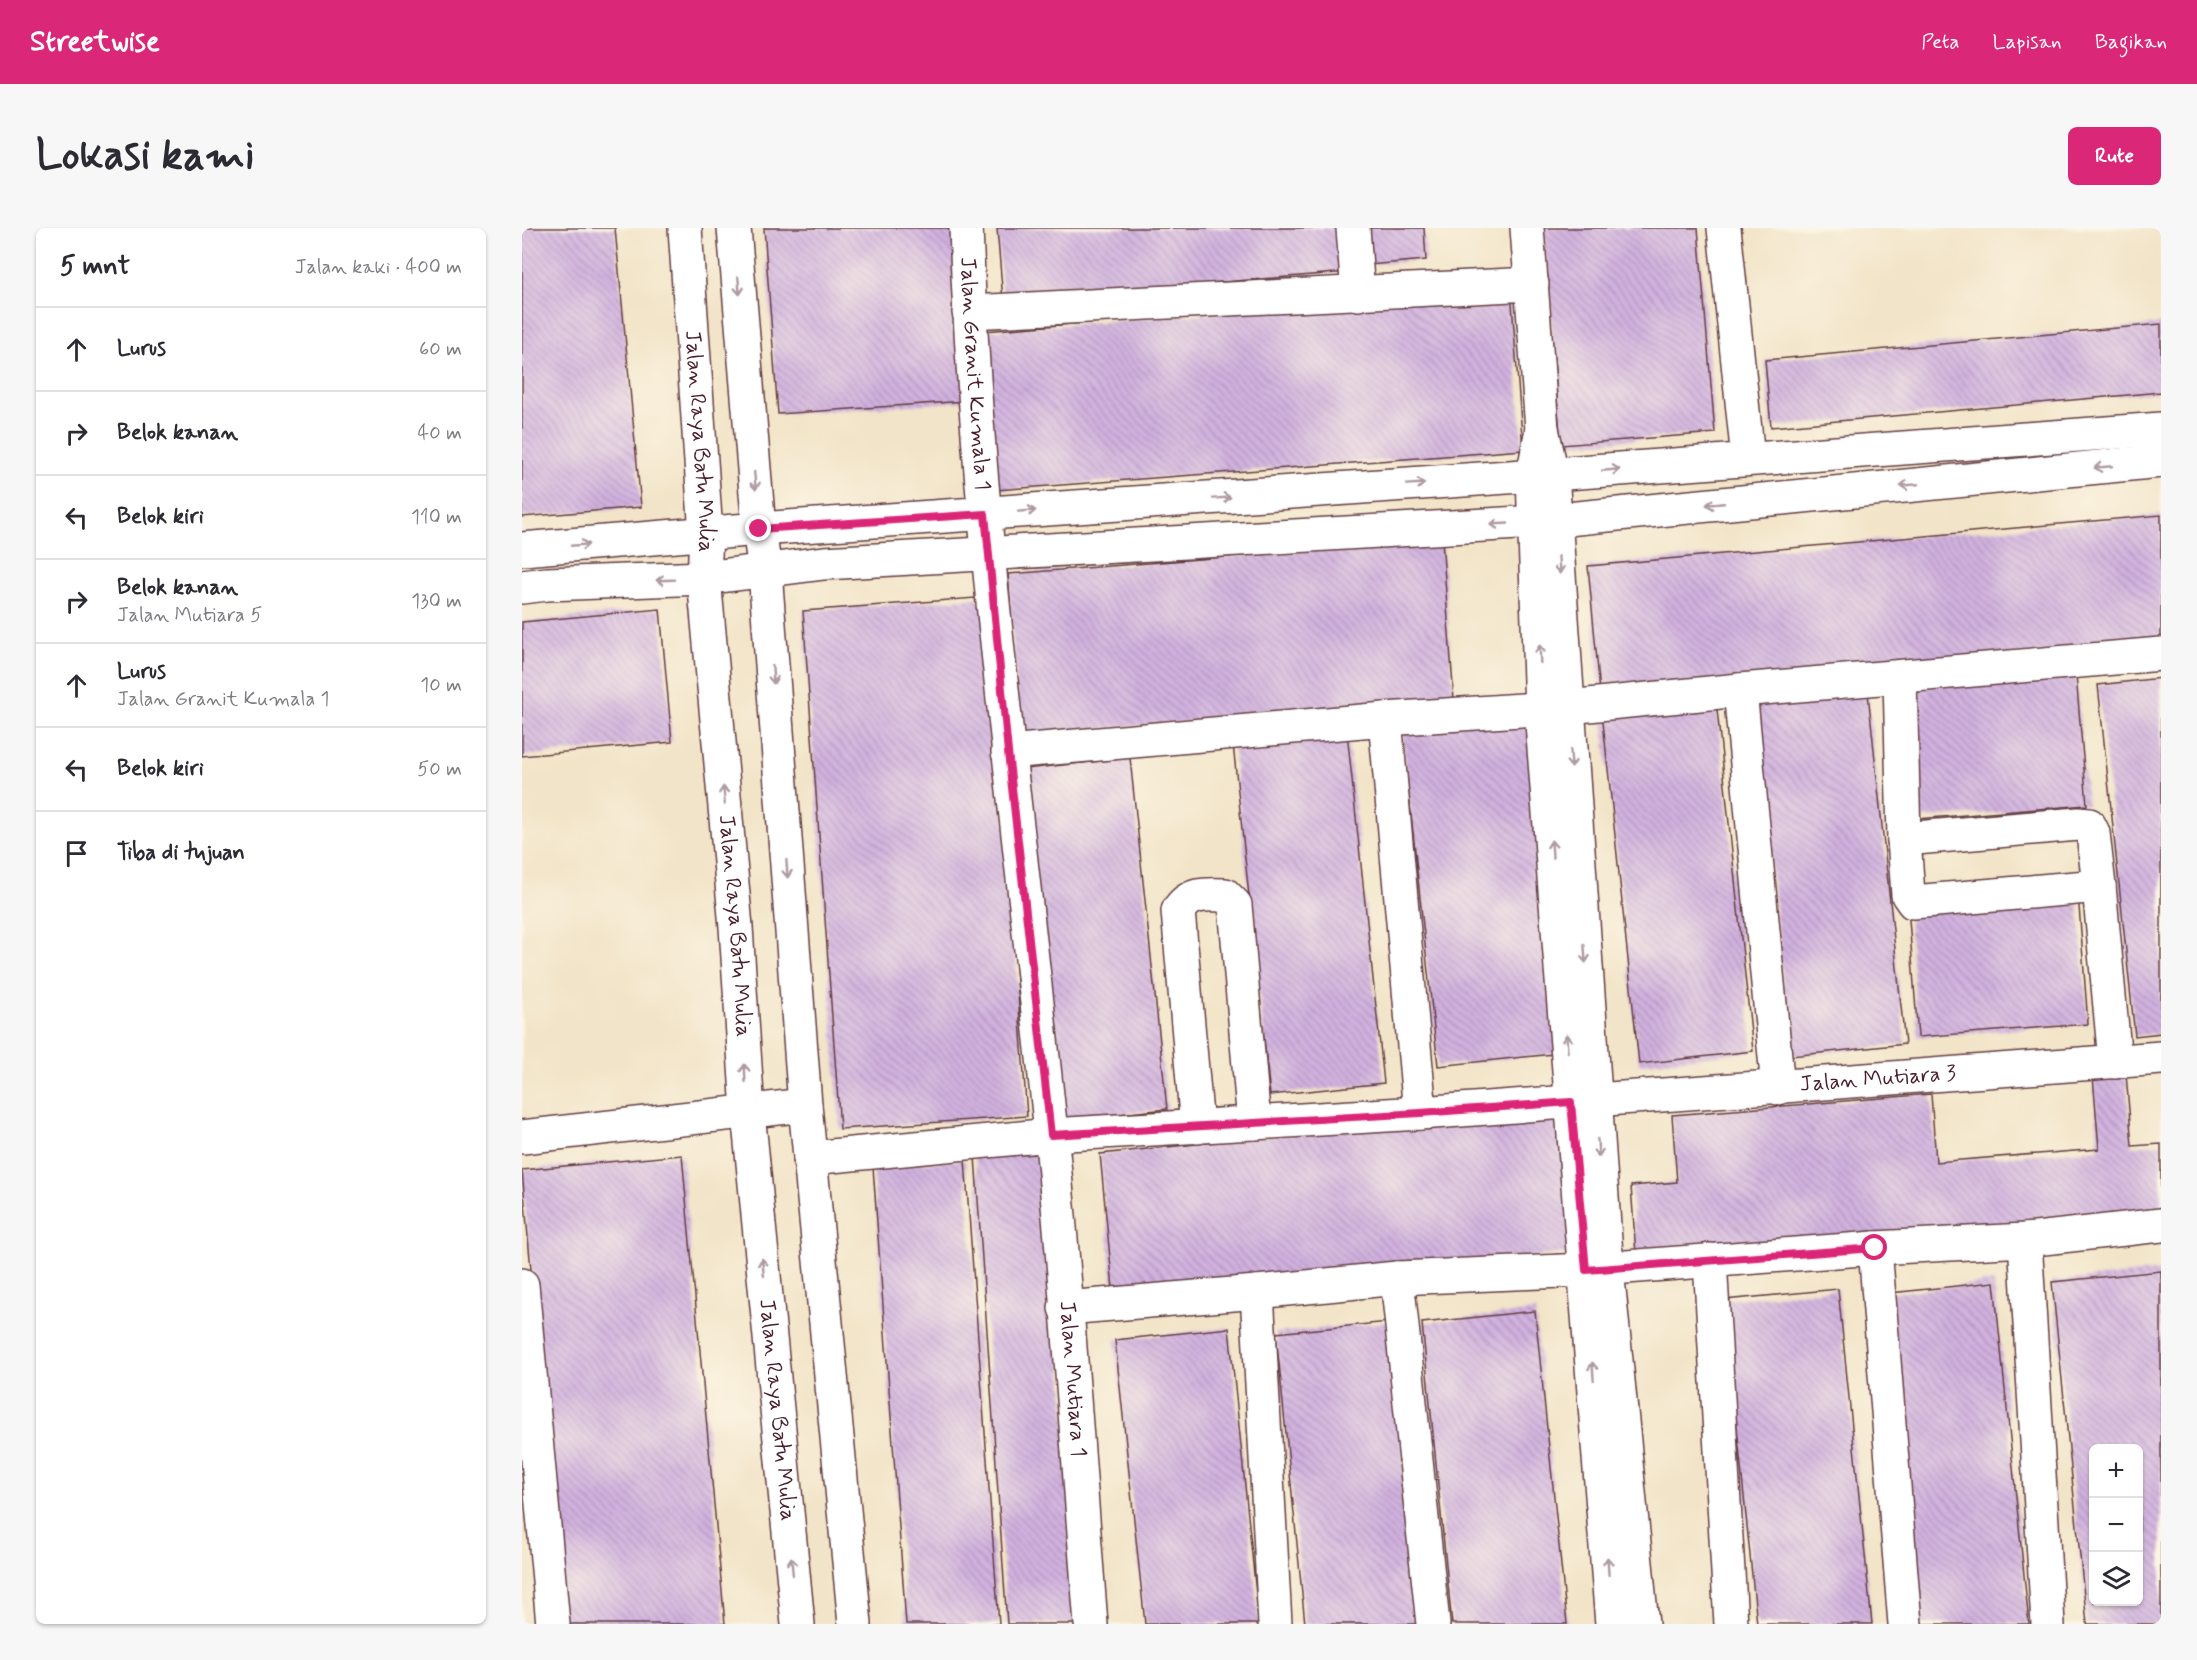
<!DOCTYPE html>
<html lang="id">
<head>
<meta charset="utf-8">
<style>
	:root { --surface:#fff; --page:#f7f7f7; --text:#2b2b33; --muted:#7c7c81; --line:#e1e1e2; --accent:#db2777 }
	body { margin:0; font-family:Mynerve,sans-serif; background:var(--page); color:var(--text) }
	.controls { position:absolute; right:18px; bottom:18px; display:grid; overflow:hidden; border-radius:9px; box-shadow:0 2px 4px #0004 }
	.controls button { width:54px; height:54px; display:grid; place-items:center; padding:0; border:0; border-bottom:2px solid var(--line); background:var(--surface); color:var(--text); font:30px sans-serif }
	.stop { position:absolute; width:18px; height:18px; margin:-14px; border:4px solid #db2777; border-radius:50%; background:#fff }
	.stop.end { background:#db2777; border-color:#fff; box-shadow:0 2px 6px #0008 }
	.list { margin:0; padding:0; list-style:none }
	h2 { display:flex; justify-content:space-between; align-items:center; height:78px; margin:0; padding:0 24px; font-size:26px }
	h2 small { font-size:20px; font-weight:400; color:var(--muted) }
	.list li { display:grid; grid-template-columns:39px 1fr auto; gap:18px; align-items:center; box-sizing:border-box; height:84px; padding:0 24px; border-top:2px solid var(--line) }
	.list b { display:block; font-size:22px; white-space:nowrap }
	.list p { margin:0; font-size:20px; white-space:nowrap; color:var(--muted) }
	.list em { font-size:20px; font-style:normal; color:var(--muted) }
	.icon { flex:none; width:33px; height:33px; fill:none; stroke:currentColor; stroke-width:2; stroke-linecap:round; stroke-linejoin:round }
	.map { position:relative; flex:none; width:1639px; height:1396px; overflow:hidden; border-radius:9px }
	header { display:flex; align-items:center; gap:36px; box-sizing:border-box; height:84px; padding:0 30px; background:var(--accent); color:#fff }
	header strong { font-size:28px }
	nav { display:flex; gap:33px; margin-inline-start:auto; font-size:21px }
	.intro { display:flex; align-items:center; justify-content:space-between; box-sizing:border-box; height:144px; padding:0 36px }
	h1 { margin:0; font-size:42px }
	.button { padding:15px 27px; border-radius:9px; background:var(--accent); color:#fff; font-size:21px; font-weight:700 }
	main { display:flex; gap:36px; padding:0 36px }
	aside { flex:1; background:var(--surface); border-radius:9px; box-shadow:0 2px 4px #0004 }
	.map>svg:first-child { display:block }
</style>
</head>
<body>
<header>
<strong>Streetwise</strong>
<nav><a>Peta</a><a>Lapisan</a><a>Bagikan</a></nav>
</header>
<div class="intro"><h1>Lokasi kami</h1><a class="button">Rute</a></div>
<main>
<aside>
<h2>5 mnt<small>Jalan kaki · 400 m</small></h2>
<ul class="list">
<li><svg class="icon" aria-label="ahead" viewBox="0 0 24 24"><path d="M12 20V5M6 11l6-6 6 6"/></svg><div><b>Lurus</b></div><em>60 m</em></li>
<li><svg class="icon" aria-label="right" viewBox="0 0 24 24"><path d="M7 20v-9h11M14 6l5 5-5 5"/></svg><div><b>Belok kanan</b></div><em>40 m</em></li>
<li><svg class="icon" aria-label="left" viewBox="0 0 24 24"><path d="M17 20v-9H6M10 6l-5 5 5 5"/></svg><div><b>Belok kiri</b></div><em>110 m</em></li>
<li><svg class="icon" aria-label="right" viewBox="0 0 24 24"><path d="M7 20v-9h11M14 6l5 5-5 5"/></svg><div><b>Belok kanan</b><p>Jalan Mutiara 5</p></div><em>130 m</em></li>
<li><svg class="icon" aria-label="ahead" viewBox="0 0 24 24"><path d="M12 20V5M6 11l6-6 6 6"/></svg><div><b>Lurus</b><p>Jalan Granit Kumala 1</p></div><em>10 m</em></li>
<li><svg class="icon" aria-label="left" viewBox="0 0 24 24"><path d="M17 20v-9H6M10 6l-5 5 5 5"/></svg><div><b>Belok kiri</b></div><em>50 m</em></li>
<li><svg class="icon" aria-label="arrive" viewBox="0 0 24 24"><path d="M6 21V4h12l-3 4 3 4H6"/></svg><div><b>Tiba di tujuan</b></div></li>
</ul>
</aside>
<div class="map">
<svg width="1639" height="1396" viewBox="0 0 1639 1396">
	<defs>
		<pattern id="building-back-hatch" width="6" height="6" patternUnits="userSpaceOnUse" patternTransform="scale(1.5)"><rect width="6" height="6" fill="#d2b2e0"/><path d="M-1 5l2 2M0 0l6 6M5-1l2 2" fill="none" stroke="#ac90b6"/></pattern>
	</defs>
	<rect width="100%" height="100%" fill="#fcf5e5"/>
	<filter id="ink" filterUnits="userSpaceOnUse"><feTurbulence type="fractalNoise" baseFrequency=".0167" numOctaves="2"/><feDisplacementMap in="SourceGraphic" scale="12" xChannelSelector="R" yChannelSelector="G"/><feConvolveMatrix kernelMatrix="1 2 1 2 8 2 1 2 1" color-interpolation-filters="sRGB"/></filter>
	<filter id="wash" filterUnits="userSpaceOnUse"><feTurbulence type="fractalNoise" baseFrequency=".008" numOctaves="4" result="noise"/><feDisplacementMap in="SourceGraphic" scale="24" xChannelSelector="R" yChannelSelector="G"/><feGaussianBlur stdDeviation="1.35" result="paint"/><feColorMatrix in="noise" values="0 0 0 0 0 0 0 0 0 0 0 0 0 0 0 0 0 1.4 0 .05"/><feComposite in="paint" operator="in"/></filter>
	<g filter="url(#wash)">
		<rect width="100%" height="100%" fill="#f2e4c8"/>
		<g id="blocks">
			<path fill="url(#building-back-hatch)" fill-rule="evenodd" d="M0,0h93l26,279 -119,10z
				M242,0h189l13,173 -188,13z
				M475,0h348l3,44 -345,28z
				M843,0h59l2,32 -58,5z
				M1021,0h155l17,205 -154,12z
				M989,62l12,160 -527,40 -12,-159z
				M1639,96v68l-390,35 -6,-67z
				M1639,287v127l-561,50 -12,-126z
				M920,312l12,160 -434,35 -12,-161z
				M467,369l38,519 -187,13 -37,-518z
				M138,381l12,133 -150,14v-134z
				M1554,447l11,130 -170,14 -10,-131z
				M1639,450v355l-26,3 -37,-351z
				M1346,465l37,351 -114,12 -37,-351z
				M1194,472l37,351 -114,13 -37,-352z
				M1006,488l35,337 -125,13 -36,-337z
				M825,504l37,351 -114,12 -37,-351z
				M608,530l37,351 -114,12 -38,-351z
				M1556,665l10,131 -170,13 -10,-131z
				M1604,846l6,72 29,-2v70l-525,40 -5,-68 46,-4 -5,-67 259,-21 5,68 163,-13 -6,-73z
				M1043,878l15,146 -466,47 -14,-145z
				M524,926l35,470h-74l-32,-468z
				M160,927l43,469h-162l-41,-454z
				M443,932l34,464h-93l-33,-457z
				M1639,1043v353h-74l-35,-342zM1572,1220l45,1v153h-45z
				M1472,1054l35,342h-114l-34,-330z
				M1316,1061l34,335h-115l-33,-324z
				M1013,1083l32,313h-115l-30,-301z
				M867,1094l31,302h-115l-29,-291z
				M707,1100l30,296h-114l-30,-284z"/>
		</g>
	</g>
	<g filter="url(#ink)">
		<use href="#blocks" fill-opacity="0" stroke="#633d43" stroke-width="1.5"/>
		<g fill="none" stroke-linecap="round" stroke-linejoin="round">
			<g stroke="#633d43" stroke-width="36">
				<g id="minor">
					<path id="s1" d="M163,0l21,306 -2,44 32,349 12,185 50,512"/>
					<path d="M212,0l25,301 6,42 40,534 50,519"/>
					<path id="s2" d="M444,0c11,303 54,603 85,905 17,163 27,327 40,491"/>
					<path d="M831,0l5,66"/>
					<path d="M1005,0l15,201"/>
					<path d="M1202,0l24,231"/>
					<path d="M447,84l563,-28"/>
					<path d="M0,321l237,-20 793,-55 609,-45"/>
					<path d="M0,359l25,-3 157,-6 120,-15 712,-41 625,-61"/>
					<path d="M1378,450l4,161 4,56 5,7 186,-16"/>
					<path d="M1218,462l38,398"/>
					<path d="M863,491l35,394"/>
					<path d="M486,524l377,-33 183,-12 172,-17 421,-36"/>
					<path d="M1382,611l174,-15 11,1 4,8 6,53 16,176"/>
					<path d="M675,899l-19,-216c10,-18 28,-17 47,-16l10,10 19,218"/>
					<path d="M0,909l283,-32"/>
					<path id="s3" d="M288,930l241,-23 369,-22 741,-55"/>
					<path d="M1503,1012l23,384"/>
					<path d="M1353,1020l30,376"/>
					<path d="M1188,1032l21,364"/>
					<path d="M875,1050l36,346"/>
					<path d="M0,1057l31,339"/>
					<path d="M735,1064l18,332"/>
					<path d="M543,1080l192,-16 140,-14 189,-8 289,-22 150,-8 136,-15"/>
					<path d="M1090,1396l-71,-914 -8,-234 9,-47 10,45 55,795 35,355"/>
				</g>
			</g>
			<use href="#minor" stroke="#fff" stroke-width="33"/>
		</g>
		<defs><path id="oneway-shaft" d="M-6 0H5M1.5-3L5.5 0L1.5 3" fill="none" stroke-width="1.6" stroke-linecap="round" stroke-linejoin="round" transform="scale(1.5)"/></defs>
		<g stroke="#ae9aa0">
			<use href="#oneway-shaft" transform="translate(217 58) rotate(85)"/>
			<use href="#oneway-shaft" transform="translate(1581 239) rotate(175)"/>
			<use href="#oneway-shaft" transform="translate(1089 242) rotate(-5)"/>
			<use href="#oneway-shaft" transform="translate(233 253) rotate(85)"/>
			<use href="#oneway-shaft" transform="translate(894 256) rotate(-4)"/>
			<use href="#oneway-shaft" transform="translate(1387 257) rotate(175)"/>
			<use href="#oneway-shaft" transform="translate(700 270) rotate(-4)"/>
			<use href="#oneway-shaft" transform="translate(1193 276) rotate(175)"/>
			<use href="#oneway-shaft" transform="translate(505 283) rotate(-4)"/>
			<use href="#oneway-shaft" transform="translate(977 296) rotate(177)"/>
			<use href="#oneway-shaft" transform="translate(58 317) rotate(-5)"/>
			<use href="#oneway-shaft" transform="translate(1037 337) rotate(86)"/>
			<use href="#oneway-shaft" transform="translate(143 352) rotate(178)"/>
			<use href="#oneway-shaft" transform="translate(1018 426) rotate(-92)"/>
			<use href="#oneway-shaft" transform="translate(251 447) rotate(86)"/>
			<use href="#oneway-shaft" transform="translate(1049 531) rotate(86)"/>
			<use href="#oneway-shaft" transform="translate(202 567) rotate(-95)"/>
			<use href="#oneway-shaft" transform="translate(1030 621) rotate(-94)"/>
			<use href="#oneway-shaft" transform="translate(265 641) rotate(86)"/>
			<use href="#oneway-shaft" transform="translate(1063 726) rotate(86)"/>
			<use href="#oneway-shaft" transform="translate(1045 815) rotate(-94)"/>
			<use href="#oneway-shaft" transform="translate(223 845) rotate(-93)"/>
			<use href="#oneway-shaft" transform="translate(1076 920) rotate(86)"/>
			<use href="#oneway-shaft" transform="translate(241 1039) rotate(-96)"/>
			<use href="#oneway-shaft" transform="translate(1071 1143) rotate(-94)"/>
			<use href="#oneway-shaft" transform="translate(270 1338) rotate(-96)"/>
			<use href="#oneway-shaft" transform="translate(1086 1338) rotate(-94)"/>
		</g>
	</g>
	<g fill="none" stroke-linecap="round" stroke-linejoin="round" filter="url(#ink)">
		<path stroke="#db2777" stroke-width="8" d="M237,301l226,-15 23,238 43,383 369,-22 151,-11 15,168 289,-22"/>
	</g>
	<g text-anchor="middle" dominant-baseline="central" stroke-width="4.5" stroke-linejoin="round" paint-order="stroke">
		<g font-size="22" fill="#4a1f2b" stroke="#fcf5e5">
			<text stroke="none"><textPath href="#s2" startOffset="146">Jalan Granit Kumala 1</textPath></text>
			<text stroke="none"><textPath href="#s1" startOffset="214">Jalan Raya Batu Mulia</textPath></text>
			<text stroke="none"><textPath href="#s1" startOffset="700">Jalan Raya Batu Mulia</textPath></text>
			<text stroke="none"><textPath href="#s3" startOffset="1071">Jalan Mutiara 3</textPath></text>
			<text stroke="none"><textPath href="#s2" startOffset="1156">Jalan Mutiara 1</textPath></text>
			<text stroke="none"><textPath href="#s1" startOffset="1186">Jalan Raya Batu Mulia</textPath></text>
		</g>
	</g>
</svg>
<div class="controls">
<button>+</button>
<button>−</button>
<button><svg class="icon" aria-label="layers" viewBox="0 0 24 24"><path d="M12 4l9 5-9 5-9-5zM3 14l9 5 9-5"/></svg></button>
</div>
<div class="stop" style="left:1353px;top:1020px"></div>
<div class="stop end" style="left:237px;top:301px"></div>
</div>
</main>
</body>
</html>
